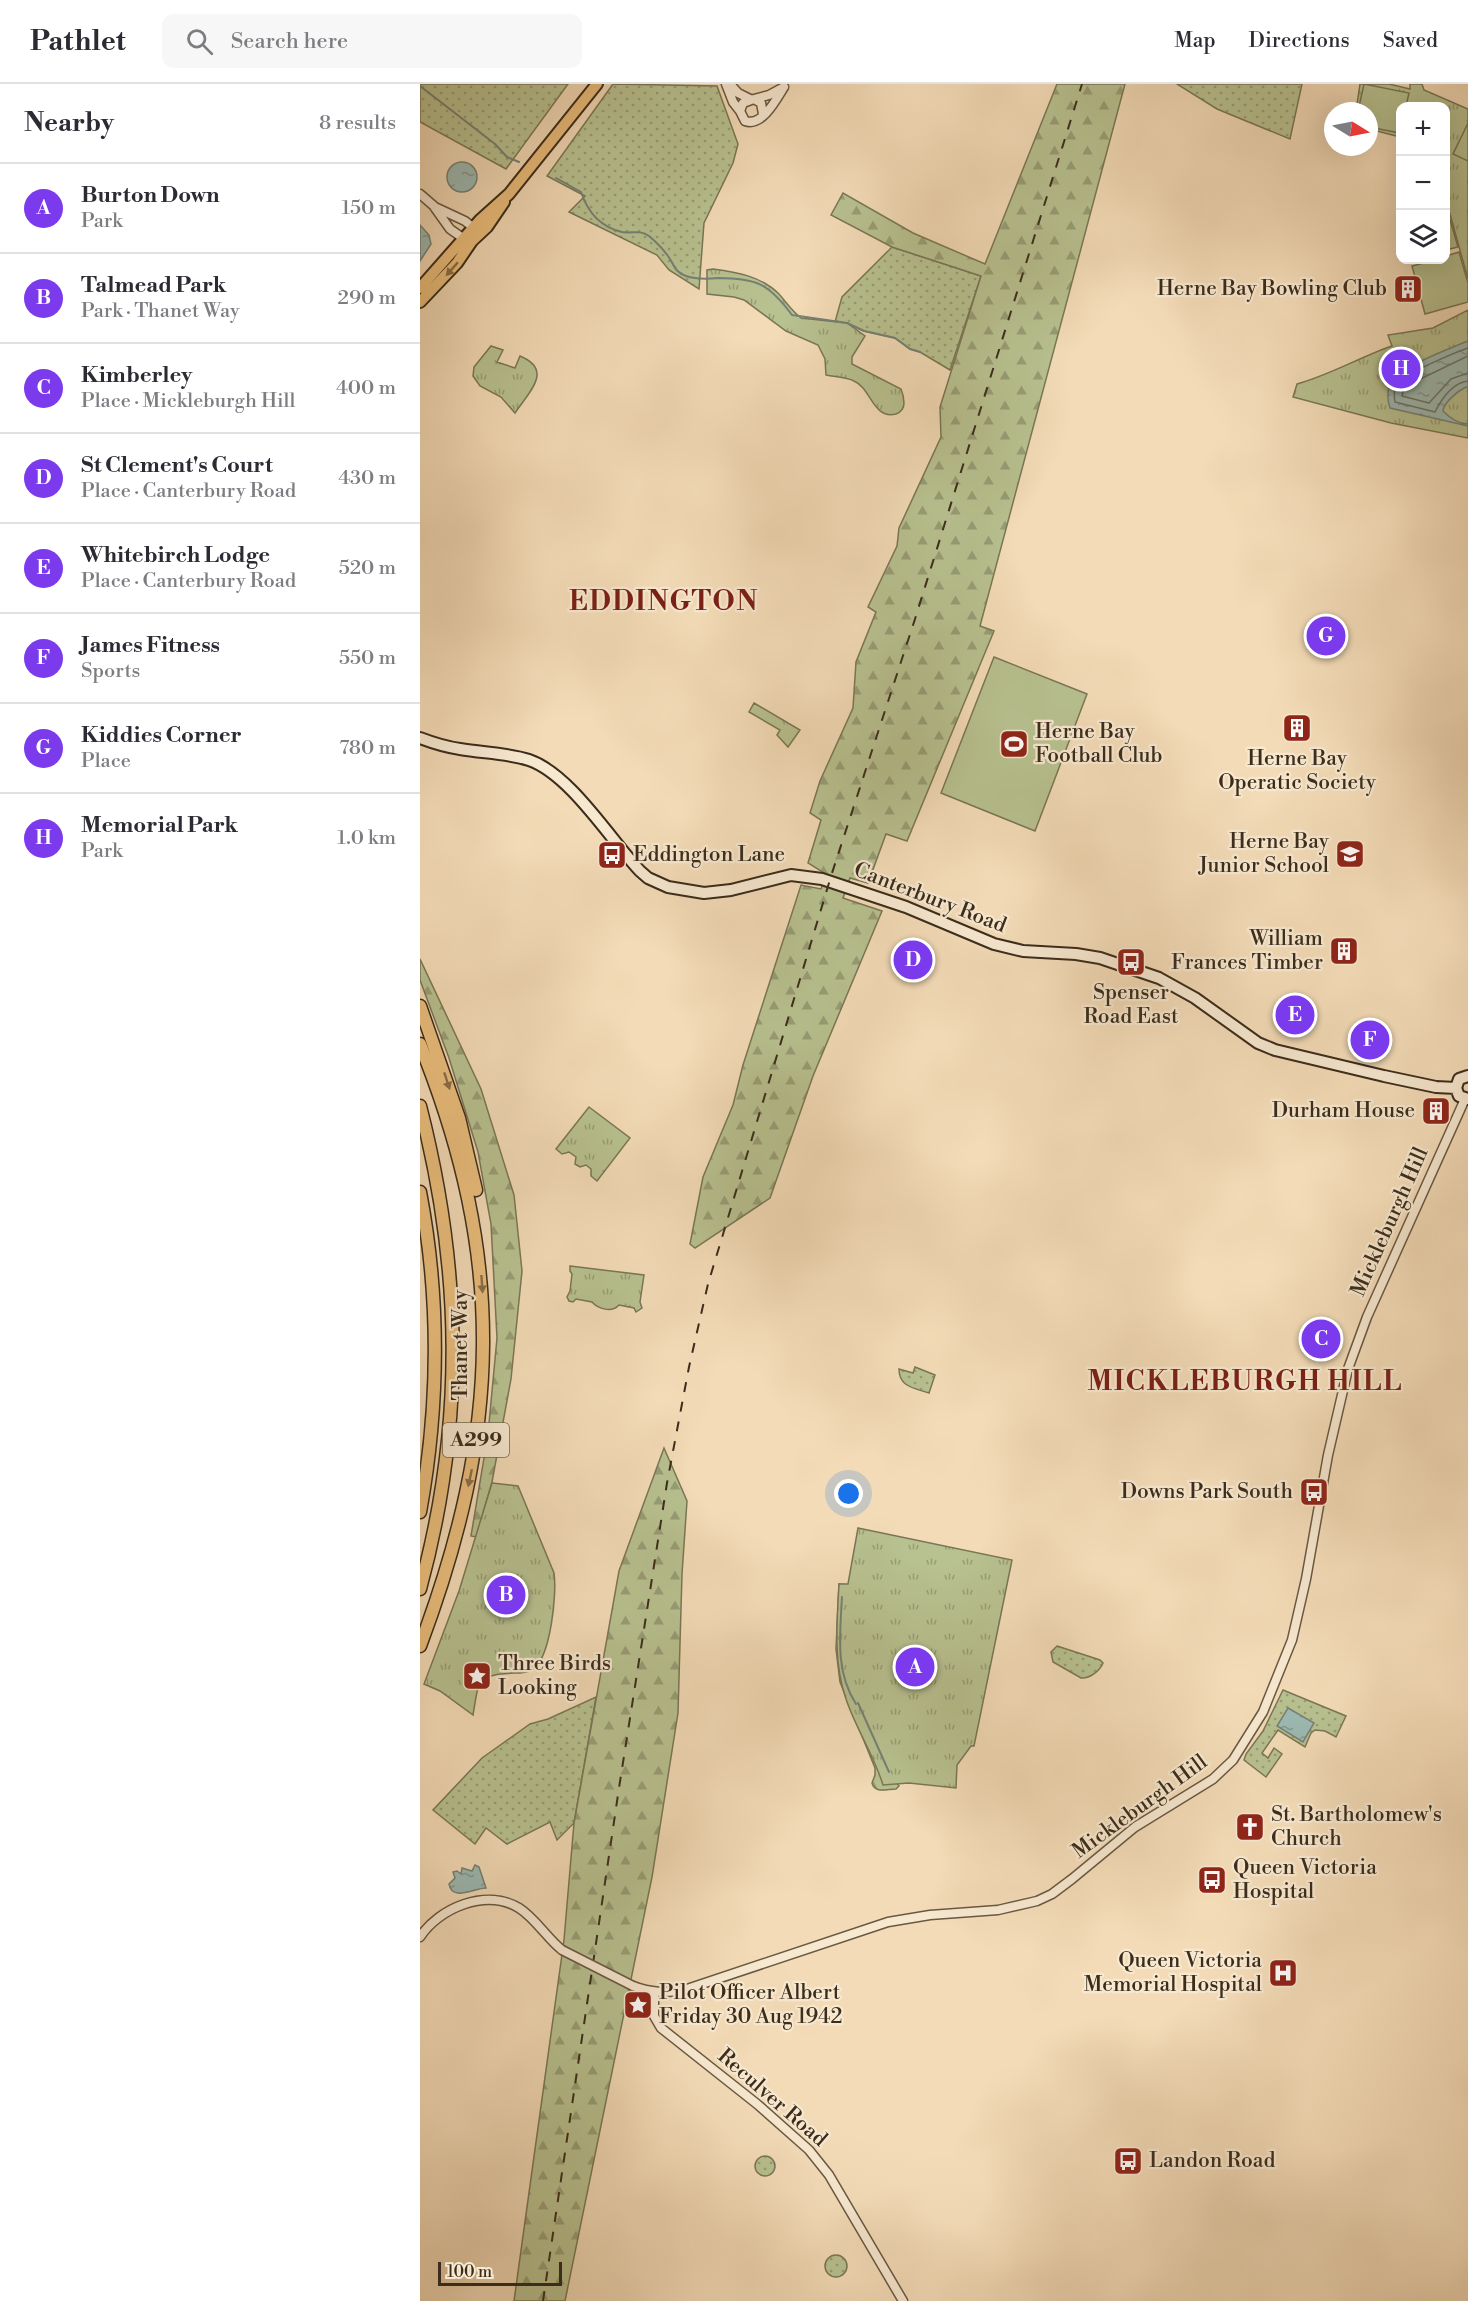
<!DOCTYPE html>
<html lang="en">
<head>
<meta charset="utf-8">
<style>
	:root { --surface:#fff; --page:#f7f7f7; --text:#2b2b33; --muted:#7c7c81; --line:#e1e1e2; --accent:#7c3aed }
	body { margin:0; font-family:"Libre Bodoni",serif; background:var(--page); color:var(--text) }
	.controls { position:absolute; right:18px; top:18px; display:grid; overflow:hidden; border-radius:12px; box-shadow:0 6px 24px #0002 }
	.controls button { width:54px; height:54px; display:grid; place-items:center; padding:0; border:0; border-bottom:2px solid var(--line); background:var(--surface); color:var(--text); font:30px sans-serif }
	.compass { position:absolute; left:904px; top:18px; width:54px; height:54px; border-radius:50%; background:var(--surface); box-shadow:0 6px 24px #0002; rotate:100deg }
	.scale { position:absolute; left:18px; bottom:15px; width:124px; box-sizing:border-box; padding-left:6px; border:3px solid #3b2c1b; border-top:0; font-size:16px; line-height:21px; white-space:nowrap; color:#3b2c1b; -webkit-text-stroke:4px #f7e8d0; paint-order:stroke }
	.you { position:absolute; left:429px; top:1410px; width:21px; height:21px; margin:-15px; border:4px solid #fff; border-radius:50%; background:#1a73e8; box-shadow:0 0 0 9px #1a73e833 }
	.badge { display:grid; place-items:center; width:39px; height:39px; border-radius:50%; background:var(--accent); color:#fff; font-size:20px; font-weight:700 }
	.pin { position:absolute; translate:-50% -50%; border:3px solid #fff; box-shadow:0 2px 6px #0006 }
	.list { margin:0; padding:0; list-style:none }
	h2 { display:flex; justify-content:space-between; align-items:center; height:78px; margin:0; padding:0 24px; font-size:26px }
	h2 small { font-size:20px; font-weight:400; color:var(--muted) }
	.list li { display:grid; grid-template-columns:39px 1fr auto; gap:18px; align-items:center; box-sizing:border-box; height:90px; padding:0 24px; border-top:2px solid var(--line) }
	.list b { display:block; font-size:22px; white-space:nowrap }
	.list p { margin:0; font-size:20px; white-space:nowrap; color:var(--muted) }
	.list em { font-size:20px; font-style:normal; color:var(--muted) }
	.icon { flex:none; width:33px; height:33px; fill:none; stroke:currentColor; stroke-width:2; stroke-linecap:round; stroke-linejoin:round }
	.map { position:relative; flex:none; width:1048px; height:2217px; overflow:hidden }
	header { display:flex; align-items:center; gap:36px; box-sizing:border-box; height:84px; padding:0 30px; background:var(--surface); border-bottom:2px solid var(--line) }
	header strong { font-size:28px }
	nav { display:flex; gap:33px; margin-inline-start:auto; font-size:21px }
	.search { width:420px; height:54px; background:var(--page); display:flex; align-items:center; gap:15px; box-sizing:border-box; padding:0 21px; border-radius:12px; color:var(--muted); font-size:22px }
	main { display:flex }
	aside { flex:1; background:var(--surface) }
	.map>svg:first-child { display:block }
</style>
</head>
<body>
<header>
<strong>Pathlet</strong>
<div class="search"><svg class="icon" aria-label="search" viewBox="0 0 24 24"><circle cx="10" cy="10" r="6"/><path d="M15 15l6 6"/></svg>Search here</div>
<nav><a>Map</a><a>Directions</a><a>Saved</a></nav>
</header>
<main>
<aside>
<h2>Nearby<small>8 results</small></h2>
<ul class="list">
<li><span class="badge">A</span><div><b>Burton Down</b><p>Park</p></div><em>150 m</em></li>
<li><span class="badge">B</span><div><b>Talmead Park</b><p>Park · Thanet Way</p></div><em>290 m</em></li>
<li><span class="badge">C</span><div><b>Kimberley</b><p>Place · Mickleburgh Hill</p></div><em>400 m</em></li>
<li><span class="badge">D</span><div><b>St Clement's Court</b><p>Place · Canterbury Road</p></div><em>430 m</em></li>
<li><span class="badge">E</span><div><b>Whitebirch Lodge</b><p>Place · Canterbury Road</p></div><em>520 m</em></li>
<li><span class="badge">F</span><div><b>James Fitness</b><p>Sports</p></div><em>550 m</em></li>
<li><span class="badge">G</span><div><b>Kiddies Corner</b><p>Place</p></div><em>780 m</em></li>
<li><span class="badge">H</span><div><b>Memorial Park</b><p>Park</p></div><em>1.0 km</em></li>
</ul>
</aside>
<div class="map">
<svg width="1048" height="2217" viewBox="0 0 1048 2217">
	<defs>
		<pattern id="grass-dots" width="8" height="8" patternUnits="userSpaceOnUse" patternTransform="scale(1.5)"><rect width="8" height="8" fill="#b8c190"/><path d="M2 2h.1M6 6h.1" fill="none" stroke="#979d75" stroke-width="1.8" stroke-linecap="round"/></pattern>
		<pattern id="forest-firs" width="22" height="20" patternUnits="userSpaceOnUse" patternTransform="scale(1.5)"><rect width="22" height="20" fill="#b8c190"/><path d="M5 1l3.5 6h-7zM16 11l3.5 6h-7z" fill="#979d75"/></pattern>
		<pattern id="park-tufts" width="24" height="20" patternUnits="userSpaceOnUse" patternTransform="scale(1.5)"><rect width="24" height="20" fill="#b8c190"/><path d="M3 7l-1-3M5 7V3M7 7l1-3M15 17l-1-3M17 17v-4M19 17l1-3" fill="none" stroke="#979d75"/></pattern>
		<pattern id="water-ripples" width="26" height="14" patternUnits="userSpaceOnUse" patternTransform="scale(1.5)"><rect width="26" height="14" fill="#9cbab3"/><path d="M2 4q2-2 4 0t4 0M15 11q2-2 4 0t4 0" fill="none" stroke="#809791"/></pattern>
	</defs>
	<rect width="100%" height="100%" fill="#f3dbb7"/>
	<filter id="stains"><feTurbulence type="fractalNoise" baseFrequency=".00333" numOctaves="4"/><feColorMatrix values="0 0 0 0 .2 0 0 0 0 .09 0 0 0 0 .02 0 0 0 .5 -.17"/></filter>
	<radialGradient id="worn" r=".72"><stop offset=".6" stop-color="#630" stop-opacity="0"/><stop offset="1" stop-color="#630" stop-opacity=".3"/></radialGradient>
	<path fill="url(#grass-dots)" stroke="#7a7656" stroke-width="1.5" d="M0,0h148l-62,85 -86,-47z
		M193,0l104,2 21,58 -5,19 -29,60 -5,66 -30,-19 -12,-15 -88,-43 16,-16 -38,-20z
		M757,0h125l-12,55 -73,-30z
		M472,163l89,29 -31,94 -30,-18 -10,-3 -15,-11 -31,-7 -17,-8 -12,-1 7,-25z
		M495,1283l20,8 -6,18c-15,-5 -30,-6 -30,-24l14,4z
		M637,1562l43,14 3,3c-3,8 -14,16 -22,15l-28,-16 -2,-10z
		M863,1606l63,26 -10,21 -11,-6 -10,-1 -4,3 -6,14 -27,-17 -16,23 6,5 6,-10 8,6 -16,23 -22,-17 2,-6 17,-23z
		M176,1613l-22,126 -17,17 -7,-18 -43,22 -21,-16 -11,16 -42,-34 49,-52 48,-34 18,-5z
		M335 2082a10 10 0 1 1 20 0a10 10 0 1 1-20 0Z
		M405 2182a11 11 0 1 1 22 0a11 11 0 1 1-22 0Z"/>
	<path fill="url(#forest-firs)" stroke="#7a7656" stroke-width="1.5" d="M637,0h68l-145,542 14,5 -87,210 -21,-7 -18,49 -18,-5 -7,20 39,13 -69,165 -43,122 -75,50 -5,-4 13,-67 30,-72 10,-40 58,-180 20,4 5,-15 -18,-11 13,-43 -11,-7 10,-32 33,-73 3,-46 20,-50 -8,-5 29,-61 2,-18 42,-91 -1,-30 41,-131 -89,-29 -61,-32 12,-22 70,40 72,31z
		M0,875l61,130 33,106 8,76 -11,108 -19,103 -16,55 -5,-1 17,-102 9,-96 -6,-114 -13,-72 -29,-94 -29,-78z
		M244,1364l23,53 -5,73 -4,139 -26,164 -87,424h-51l50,-361 10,-117 45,-252z
		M419,1500l9,1 47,195 4,6 -3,3c-9,0 -21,5 -24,-6l3,-8v-7l-35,-86 -4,-33z"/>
	<path fill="url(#park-tufts)" stroke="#7a7656" stroke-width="1.5" d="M940,0h29l21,5v-5h12l2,6 44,19v170l-22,-79v-94h-46v31l-31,-8v-18h-13z
		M293,185c23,3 48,7 66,25 7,8 13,17 22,24l46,5 18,13 -13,21v7l49,25c2,5 3,10 3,14 0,6 -3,9 -8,11 -23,6 -25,-26 -42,-33 -8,-4 -19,-4 -28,-6l-1,-16 -7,-14 -32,-14 -42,-31 -10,-3 -27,-3v-24z
		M1048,226v128l-77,-15 -98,-26 4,-13c33,-9 63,-27 95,-38l-4,-11 45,-7z
		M71,262l12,4 -6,12 18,6 5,-12c34,14 9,36 -5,57l-14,-16 -21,-11 -7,-10 1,-9z
		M334,619l46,27 -12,17 -11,-12 3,-5 -31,-18z
		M169,1023l41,31 -33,43 -6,-5v-7l-5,-4 -6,2 -5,-3 1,-7 -7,-5 -7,2 -6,-5z
		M150,1182l74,9 -4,27 2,6 -6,4 -2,-4 -15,-3c-7,8 -21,4 -27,-3l-16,-3 -3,3 -4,-1 -2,-4 3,-6 2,-17 -2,-3z
		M72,1399l26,3 36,87c3,19 -3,86 -22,97 -5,3 -12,3 -18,3 -38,2 -35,7 -41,42l-33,-24 -16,-7 35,-93z
		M438,1444l154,32 -38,186h-3l-14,19 -1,23 -47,-5 -26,2c-9,-30 -27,-56 -37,-86 -13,-37 -9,-77 -7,-115h9z"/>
	<path fill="#b8c190" stroke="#7a7656" stroke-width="1.5" d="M944,0l45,9 -3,13h-6v27l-31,-6v-16h-11z
		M1048,39v38l-15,-7z
		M1026,122l12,41 -12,3z
		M1039,168l9,31v19l-43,12 -13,-48 23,-6h11v-4z
		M574,573l93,37 -52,137 -94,-38z"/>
	<path fill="url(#water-ripples)" stroke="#758176" stroke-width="1.5" d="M27 93a15 15 0 1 1 30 0a15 15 0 1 1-30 0Z
		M0,141l9,10 2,9 -11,17z
		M1048,257v47l-2,-1c-8,4 -22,15 -23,24 7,7 15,13 25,13v2l-78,-18c-3,-8 -3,-21 2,-28 7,-12 61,-33 76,-39z
		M868,1624l26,15 -11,19 -26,-16z
		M55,1781l4,2 7,21c-12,0 -34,14 -37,-4l6,-6 -2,-6 4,-1 4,3 1,-6 10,3z"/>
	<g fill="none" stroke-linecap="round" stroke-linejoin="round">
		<path stroke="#6c7367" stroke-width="1.5" d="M1048,264c-14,5 -62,25 -70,35 -4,4 -4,13 -3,19l40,10c6,-12 17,-29 33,-31
			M1048,272l-64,31 -2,9 27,7 22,-24 17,-6"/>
		<path stroke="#758176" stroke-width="2" d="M0,2l75,58 12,13 12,5
			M136,94l25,14c7,21 19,35 41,40 10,2 17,-3 27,4 6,5 14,13 19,20 6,8 6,16 18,20 9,3 22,3 32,2 39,0 51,6 74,37l55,8 17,8 31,7 15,11 10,3
			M422,1513c-2,37 -7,75 14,107
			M438,1619l31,69"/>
		<g stroke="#695842" stroke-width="11">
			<path id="tertiary" d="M306,0l7,18 7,9
				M310,0l8,9 12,6
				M334,15l15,-4 15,-8
				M343,30l-2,-11 -7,-4 -11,4 -3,8 5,10c17,6 31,-21 39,-34
				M0,110l15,13 30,14 11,9
				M15,124l15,21 17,12
				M0,1853c19,-29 66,-49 99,-29 16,10 28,30 43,42
				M213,1902c18,7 33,7 51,4l204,-68 42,-7 68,-5 39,-9 15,-7 20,-15 63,-52 78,-48 20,-19 30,-48 29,-72 14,-61 22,-124 20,-86 19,-52 98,-218
				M234,1908v24l7,12 96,76 52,46 20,25 74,126"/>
		</g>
		<g stroke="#3b2c1b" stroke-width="14">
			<path id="secondary" d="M0,654c13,5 26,9 40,11 23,4 47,4 69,11 41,14 81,79 111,111l8,7 20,9 36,6 27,-3 60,-15 31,4 84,28 88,37 29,7 53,3 24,4 59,20 36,20 63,45 17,7 109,26 52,11 20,1
				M1048,992l-9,3 -3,9 3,8 9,3"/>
		</g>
		<g stroke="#3b2c1b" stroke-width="14">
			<path id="primary" d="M0,204l60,-68 29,-26 88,-110
				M0,218l37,-39 15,-22 15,-14 17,-25"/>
		</g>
		<g stroke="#3b2c1b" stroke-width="15">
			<path id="trunk" d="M0,922l39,112 17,72
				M0,960c87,216 81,386 0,602
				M0,1022c42,164 45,318 0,483
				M0,1108c20,105 19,215 0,320"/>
		</g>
		<use href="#tertiary" stroke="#f7e8d0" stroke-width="8"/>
		<use href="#secondary" stroke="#f7e8d0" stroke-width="10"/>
		<use href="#primary" stroke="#eabe7c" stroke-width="10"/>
		<use href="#trunk" stroke="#eabe7c" stroke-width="12"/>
		<path stroke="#3b2c1b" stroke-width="2" stroke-dasharray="10 10" stroke-linecap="butt" d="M123,2217l76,-513 48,-305 22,-116 19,-83 124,-411 83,-254 167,-535"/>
		<g stroke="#695842" stroke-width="11" stroke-linecap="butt">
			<path id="tertiary-bridge" d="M142,1866l71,36"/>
		</g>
		<use href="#tertiary-bridge" stroke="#f7e8d0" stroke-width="8"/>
	</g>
	<defs><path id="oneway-solid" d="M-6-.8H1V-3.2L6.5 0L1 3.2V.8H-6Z" transform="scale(1.5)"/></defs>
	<g fill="#8a6e47">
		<use href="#oneway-solid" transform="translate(32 185) rotate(131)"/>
		<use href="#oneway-solid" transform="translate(27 997) rotate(72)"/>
		<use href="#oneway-solid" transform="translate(62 1200) rotate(86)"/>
		<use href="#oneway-solid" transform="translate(50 1394) rotate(102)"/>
	</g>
	<defs>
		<g id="building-square" transform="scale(1.5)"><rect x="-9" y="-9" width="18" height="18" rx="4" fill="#8f2418" stroke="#f7e8d0"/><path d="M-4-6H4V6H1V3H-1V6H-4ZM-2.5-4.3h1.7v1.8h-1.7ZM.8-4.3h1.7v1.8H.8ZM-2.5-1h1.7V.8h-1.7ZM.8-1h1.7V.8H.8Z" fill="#fff"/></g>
		<g id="stadium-square" transform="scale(1.5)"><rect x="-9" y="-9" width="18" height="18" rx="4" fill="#8f2418" stroke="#f7e8d0"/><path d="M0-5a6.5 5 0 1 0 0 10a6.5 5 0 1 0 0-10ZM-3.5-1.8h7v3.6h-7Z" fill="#fff"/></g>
		<g id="school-square" transform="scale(1.5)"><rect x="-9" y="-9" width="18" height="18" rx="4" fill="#8f2418" stroke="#f7e8d0"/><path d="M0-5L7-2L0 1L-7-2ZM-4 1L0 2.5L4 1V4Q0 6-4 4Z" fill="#fff"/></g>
		<g id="bus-square" transform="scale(1.5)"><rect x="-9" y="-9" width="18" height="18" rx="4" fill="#8f2418" stroke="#f7e8d0"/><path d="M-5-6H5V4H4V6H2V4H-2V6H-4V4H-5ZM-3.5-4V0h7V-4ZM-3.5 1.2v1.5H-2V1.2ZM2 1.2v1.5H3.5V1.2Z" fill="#fff"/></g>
		<g id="sight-square" transform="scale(1.5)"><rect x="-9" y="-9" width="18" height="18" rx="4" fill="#8f2418" stroke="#f7e8d0"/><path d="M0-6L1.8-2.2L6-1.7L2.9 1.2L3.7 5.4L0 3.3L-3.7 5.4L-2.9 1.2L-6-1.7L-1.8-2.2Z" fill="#fff"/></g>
		<g id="church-square" transform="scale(1.5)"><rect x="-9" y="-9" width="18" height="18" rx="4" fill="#8f2418" stroke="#f7e8d0"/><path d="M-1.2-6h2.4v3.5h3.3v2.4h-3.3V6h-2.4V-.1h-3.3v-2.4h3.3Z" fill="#fff"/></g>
		<g id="hospital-square" transform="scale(1.5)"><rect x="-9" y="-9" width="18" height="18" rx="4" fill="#8f2418" stroke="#f7e8d0"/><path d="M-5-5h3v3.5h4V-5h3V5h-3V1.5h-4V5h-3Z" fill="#fff"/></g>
	</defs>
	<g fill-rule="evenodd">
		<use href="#building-square" x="988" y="205"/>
		<use href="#building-square" x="877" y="644"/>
		<use href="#stadium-square" x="594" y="660"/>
		<use href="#school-square" x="930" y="770"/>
		<use href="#bus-square" x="192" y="771"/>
		<use href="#building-square" x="924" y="867"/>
		<use href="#bus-square" x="711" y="878"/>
		<use href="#building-square" x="1016" y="1027"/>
		<use href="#bus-square" x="894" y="1408"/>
		<use href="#sight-square" x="57" y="1592"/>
		<use href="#church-square" x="830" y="1743"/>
		<use href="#bus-square" x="792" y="1796"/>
		<use href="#hospital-square" x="863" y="1889"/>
		<use href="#sight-square" x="218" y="1921"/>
		<use href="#bus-square" x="708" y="2077"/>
	</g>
	<g text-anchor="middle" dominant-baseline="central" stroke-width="4.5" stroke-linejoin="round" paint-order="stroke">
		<rect fill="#f7e8d0" stroke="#736451" stroke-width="1.5" x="23" y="1339" width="66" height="34" rx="4.5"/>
		<g font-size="20" font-weight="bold" fill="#3b2c1b">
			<text x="56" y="1356">A299</text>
		</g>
		<g font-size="21" fill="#3b2c1b" stroke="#f7e8d0" text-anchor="start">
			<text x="967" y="205" text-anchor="end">Herne Bay Bowling Club</text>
			<text x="615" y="648">Herne Bay<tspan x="615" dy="24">Football Club</tspan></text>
			<text x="877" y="675" text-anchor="middle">Herne Bay<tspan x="877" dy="24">Operatic Society</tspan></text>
			<text x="909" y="758" text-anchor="end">Herne Bay<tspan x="909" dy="24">Junior School</tspan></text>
			<text x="213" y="771">Eddington Lane</text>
			<text x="903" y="855" text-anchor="end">William<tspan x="903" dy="24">Frances Timber</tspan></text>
			<text x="711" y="909" text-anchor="middle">Spenser<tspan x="711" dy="24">Road East</tspan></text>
			<text x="995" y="1027" text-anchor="end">Durham House</text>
			<text x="873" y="1408" text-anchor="end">Downs Park South</text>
			<text x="78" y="1580">Three Birds<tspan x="78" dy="24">Looking</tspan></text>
			<text x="851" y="1731">St. Bartholomew's<tspan x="851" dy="24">Church</tspan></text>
			<text x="813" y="1784">Queen Victoria<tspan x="813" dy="24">Hospital</tspan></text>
			<text x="842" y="1877" text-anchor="end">Queen Victoria<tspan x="842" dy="24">Memorial Hospital</tspan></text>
			<text x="239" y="1909">Pilot Officer Albert<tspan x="239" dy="24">Friday 30 Aug 1942</tspan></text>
			<text x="729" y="2077">Landon Road</text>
		</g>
		<g font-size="21" fill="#3b2c1b" stroke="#f7e8d0">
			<text transform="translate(510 814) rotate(21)">Canterbury Road</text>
			<text transform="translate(970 1138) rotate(-66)">Mickleburgh Hill</text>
			<text transform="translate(41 1261) rotate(-90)">Thanet Way</text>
			<text transform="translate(720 1723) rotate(-36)">Mickleburgh Hill</text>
			<text transform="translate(352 2014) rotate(41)">Reculver Road</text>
		</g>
		<g font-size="27" font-weight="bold" letter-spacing="1.5" fill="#7a1f14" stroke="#f7e8d0">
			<text x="244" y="518">EDDINGTON</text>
			<text x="825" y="1298">MICKLEBURGH HILL</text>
		</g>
	</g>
	<rect width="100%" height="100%" filter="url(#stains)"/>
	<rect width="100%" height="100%" fill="url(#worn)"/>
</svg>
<div class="controls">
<button>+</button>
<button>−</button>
<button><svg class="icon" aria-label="layers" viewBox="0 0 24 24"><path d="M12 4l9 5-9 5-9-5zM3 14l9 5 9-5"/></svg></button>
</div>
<svg class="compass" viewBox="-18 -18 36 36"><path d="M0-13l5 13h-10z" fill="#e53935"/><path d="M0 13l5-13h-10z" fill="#7c7c81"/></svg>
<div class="scale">100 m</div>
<div class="you"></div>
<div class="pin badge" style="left:495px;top:1583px">A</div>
<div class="pin badge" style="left:86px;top:1511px">B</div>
<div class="pin badge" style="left:901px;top:1255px">C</div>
<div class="pin badge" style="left:493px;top:876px">D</div>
<div class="pin badge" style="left:875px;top:931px">E</div>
<div class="pin badge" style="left:950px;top:956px">F</div>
<div class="pin badge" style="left:906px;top:552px">G</div>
<div class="pin badge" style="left:981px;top:285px">H</div>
</div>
</main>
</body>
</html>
